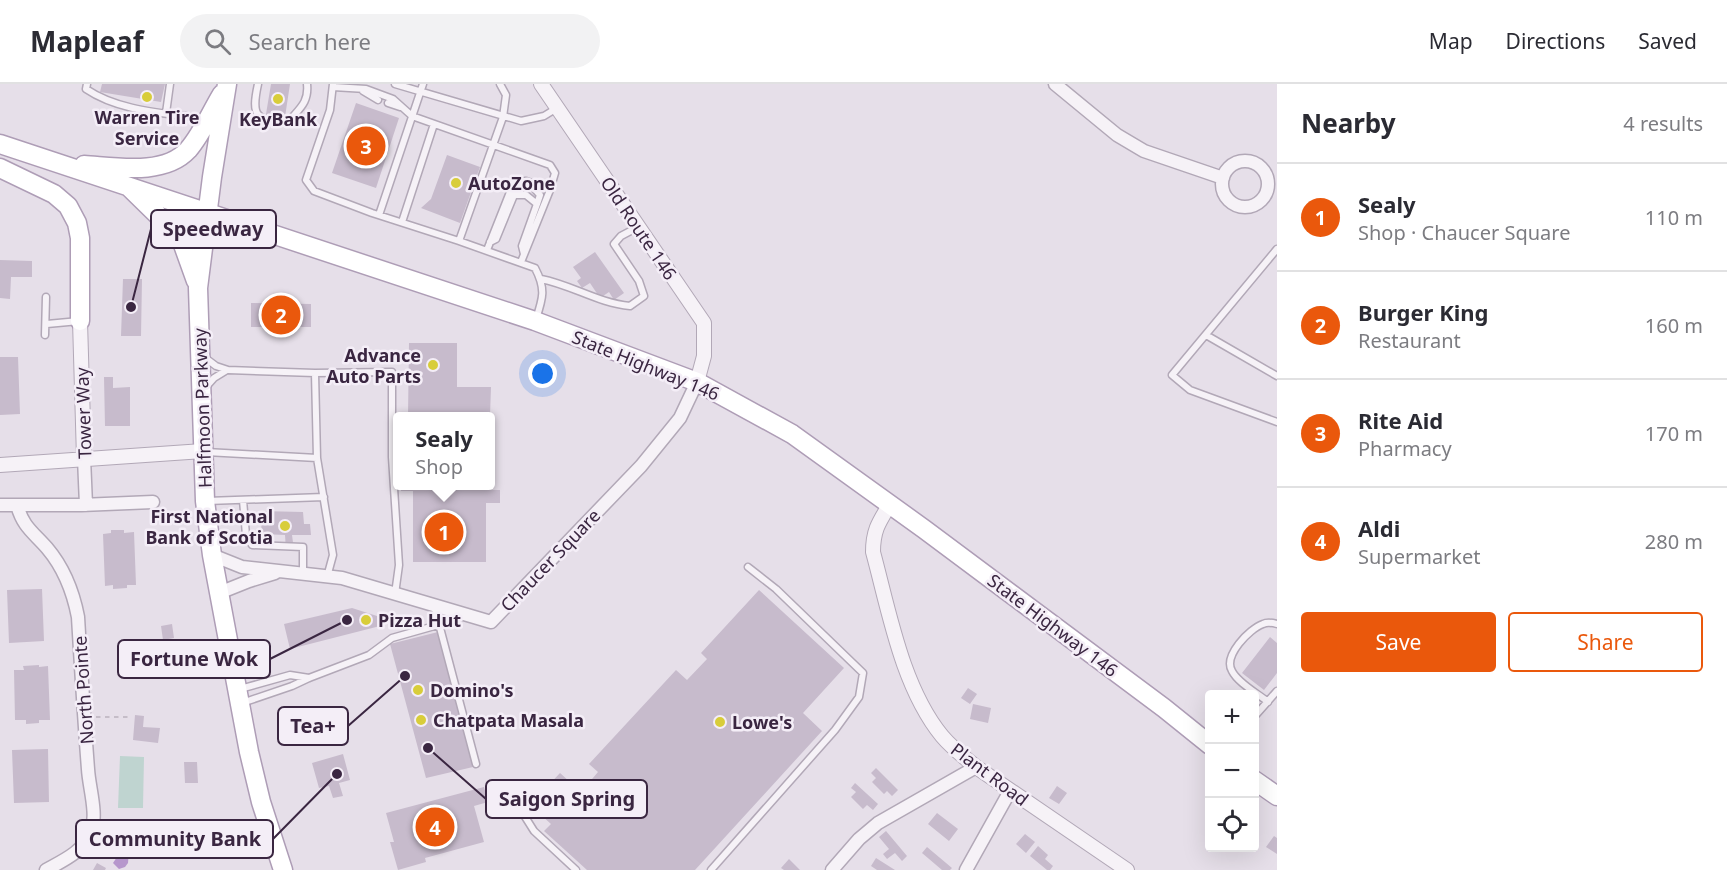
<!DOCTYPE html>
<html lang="en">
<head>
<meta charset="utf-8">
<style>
	:root { --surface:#fff; --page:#f2f2f3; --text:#2b2b33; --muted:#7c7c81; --line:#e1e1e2; --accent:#ea580c }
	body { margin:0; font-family:"Noto Sans",sans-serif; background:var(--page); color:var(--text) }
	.controls { position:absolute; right:18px; bottom:18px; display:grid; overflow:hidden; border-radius:6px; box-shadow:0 6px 24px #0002 }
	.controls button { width:54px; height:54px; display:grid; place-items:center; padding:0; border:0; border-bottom:2px solid var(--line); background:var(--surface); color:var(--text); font:30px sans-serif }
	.you { position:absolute; left:543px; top:290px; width:21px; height:21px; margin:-15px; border:4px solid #fff; border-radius:50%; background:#1a73e8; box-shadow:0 0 0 9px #1a73e833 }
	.badge { display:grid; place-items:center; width:39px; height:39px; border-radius:50%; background:var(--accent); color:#fff; font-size:20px; font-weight:700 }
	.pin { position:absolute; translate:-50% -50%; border:3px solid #fff; box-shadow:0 2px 6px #0006 }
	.popup { position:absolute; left:393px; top:328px; width:102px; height:78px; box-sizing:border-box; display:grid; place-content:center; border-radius:6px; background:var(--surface); filter:drop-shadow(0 2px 4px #0005); font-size:20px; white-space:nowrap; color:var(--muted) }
	.popup b { font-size:22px; color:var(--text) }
	.popup::after { content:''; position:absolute; left:50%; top:100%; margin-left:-12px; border:12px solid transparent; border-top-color:var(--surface) }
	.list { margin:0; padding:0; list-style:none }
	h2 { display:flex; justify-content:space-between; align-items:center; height:78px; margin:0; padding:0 24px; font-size:26px }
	h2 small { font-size:20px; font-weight:400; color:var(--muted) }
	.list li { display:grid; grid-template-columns:39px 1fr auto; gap:18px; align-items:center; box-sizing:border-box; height:108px; padding:0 24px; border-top:2px solid var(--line) }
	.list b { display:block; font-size:22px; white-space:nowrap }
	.list p { margin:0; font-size:20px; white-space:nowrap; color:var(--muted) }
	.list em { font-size:20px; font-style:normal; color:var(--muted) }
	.actions { display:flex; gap:12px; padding:18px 24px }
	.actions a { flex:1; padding:14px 0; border:2px solid var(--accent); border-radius:6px; text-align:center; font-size:21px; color:var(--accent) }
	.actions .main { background:var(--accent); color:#fff }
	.icon { flex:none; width:33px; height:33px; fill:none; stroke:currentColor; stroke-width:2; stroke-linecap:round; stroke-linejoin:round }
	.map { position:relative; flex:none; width:1277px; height:786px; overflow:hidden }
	header { display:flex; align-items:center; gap:36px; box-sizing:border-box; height:84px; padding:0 30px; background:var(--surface); border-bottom:2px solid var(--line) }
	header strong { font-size:28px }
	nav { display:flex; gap:33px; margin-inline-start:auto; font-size:21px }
	.search { width:420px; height:54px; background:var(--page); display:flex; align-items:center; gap:15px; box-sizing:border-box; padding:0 21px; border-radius:33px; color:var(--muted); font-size:22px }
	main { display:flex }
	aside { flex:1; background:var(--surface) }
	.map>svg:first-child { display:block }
</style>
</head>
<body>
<header>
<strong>Mapleaf</strong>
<div class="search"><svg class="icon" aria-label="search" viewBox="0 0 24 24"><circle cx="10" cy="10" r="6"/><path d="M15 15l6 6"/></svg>Search here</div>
<nav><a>Map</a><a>Directions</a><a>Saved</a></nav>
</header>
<main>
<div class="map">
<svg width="1277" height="786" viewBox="0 0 1277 786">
	<rect width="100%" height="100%" fill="#e6dfe9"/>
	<path fill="#bfd4d0" d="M120,672l24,1 -1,51h-25z"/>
	<path fill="#b697cc" d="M122,762l7,4 -1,13 -3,4 -6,2 -6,-6 6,-9 1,-7z"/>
	<path fill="#c7bbcc" d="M102,0h63l-4,18 -61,-10z
		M271,0h19l-5,33 -19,-3z
		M356,19l43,15 -23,70 -44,-15z
		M447,71l33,12 -20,56 -39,-15 10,-9z
		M595,168l29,41 -10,7 -5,-8 -9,6 -10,-15 -8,5 -5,-7 4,-3 -8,-11z
		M0,176l32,1v16h-21l-1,22 -10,-1z
		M123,195h19l-1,57h-20z
		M251,219l60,1v23h-60z
		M409,259h48v44h34l-1,29h-82z
		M0,273h18l2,57 -20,1z
		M104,293h9v11l17,-1v39h-25z
		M401,402h89v4h10v13h-14v59h-73v-71h-12z
		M260,427l43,1 1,12h6l1,11h-19l2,15h-8l-1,-15 -23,-1z
		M111,446h13v3l10,-1 2,53h-9v3l-14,1v-4l-8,1 -2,-52 8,-1z
		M42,505l2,52 -35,2 -2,-53z
		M759,506l85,78 -41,45 19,18 -127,139h-108l-43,-39 7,-7 -21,-19 30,-32 21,19 17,-20 -9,-8 87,-94 11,10 20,-21 -6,-6z
		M352,524l25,8 3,10 -90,23 -6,-25z
		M172,540l2,14 -11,2 -2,-14z
		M438,548l35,135 -47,11 -36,-134z
		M1270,553l7,6v30l-13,17 -22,-17z
		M39,581v2l9,-1 2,54h-11v3l-13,1v-4h-11l-1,-50h10l-1,-4z
		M968,604l9,6 -7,10 -9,-6z
		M973,620l18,4 -3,15 -18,-4z
		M135,631l9,1 -1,11 17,1 -2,15 -25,-3z
		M48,665l1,53 -35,1 -2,-53z
		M343,670l7,26 -11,3 4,13 -10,2 -4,-12 -10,2 -7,-25z
		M184,678h13l1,21h-13z
		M876,684l22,22 -6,6 -5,-5 -3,3 -12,-12 4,-4 -5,-5z
		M855,699l23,21 -5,6 -6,-5 -4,4 -12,-12 5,-5 -5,-4z
		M1057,702l10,7 -8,11 -10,-6z
		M484,703l4,15 -14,4 10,36 -59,16 1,4 -28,8 -8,-28h4l-8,-29z
		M937,729l21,16 -9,12 -21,-17z
		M886,747l21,25 -5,5 -7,-8 -8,6 -4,-5 6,-5 -10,-12z
		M1025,750l10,8 -9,11 -10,-9z
		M1274,752l3,2v16l-11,-7z
		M1038,762l10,9 -3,4 8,7 -3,4h-3l-17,-14z
		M927,763l25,21 -2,2h-8l-20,-17z
		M876,774l19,12h-18l-6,-4z
		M789,775l11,11h-16l-3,-2z
		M97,779l9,5 -1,2h-12z"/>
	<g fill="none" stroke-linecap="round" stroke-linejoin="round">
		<g stroke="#b2a8b7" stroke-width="9">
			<path id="service" d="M87,0l-1,5c34,23 81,24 121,30
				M258,0c-7,32 -3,37 31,37 11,-13 20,-19 18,-37
				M333,0l-3,26 -24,70 8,11 58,22 87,28 44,-124 3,-22 -6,-11
				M395,0l126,37 23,-5 13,-8
				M333,3l33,2 27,10 19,17 138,49 5,8 -5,17
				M363,7l15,9
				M388,19l12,4
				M166,29l4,-29
				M514,111l9,-9 10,1 7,8 -3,9
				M379,131l44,-131
				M402,138l32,-98
				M459,157l76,27c11,21 8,30 1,51
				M490,158l6,-3 18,-44h12l11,9 -15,42 2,8
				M1277,165l-105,126 18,15 87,32
				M487,166l27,-68 12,-1 24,9 -29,72
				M541,195c31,6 57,24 89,27l14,-10 -5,-15 -25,-37 7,-8 17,-9
				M47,240l32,-3
				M45,251l1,-38
				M1206,251l71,41
				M204,273l12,9 12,4 87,3 2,85
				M315,289l77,-1v85l7,108 -4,29
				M205,304l9,-10 13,-8
				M206,368l111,6 16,97 -6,22
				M243,416l3,35 6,10 51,2v27
				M207,417l117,-4
				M434,521l42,159
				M240,605l50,-14 19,3
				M1268,618c-11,-9 -30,-19 -36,-31 -9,-15 17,-42 31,-47 4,-2 10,-1 14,0
				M242,619l50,-17 17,-8 60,-23 23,-17 46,-13
				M1254,633l23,-26
				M517,720l17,27 42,39
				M711,786l124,-140 24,-33 4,-24 -87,-84 -28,-22"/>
		</g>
		<g stroke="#b2a8b7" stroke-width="15">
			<path id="minor" d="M1055,0l62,51 27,16 79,27
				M1222 100a23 23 0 1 1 46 0a23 23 0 1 1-46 0Z
				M84,374l2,47
				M0,421h81l72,-3
				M17,421c6,22 16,27 30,43 17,20 26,43 31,69 3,50 6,101 10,152 1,19 10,44 3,64 -8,19 -29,28 -45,37
				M212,471l30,12 100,11 149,44 150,-156 39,-48 17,-36
				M219,509l30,-12 26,-8
				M832,786l27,-31 19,-16 98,-56
				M966,786l44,-79"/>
		</g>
		<g stroke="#b2a8b7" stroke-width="16">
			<path id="tertiary" d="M541,0l163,239v33l-7,26
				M80,237l4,137
				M0,381l203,-14
				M890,420c-11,18 -17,26 -17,48 16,59 29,135 69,184 10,12 22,21 34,31l151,103"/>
		</g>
		<g stroke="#ae9db6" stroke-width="21">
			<path id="primary" d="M227,0l-15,93 -14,111 7,213 7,54 37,197 12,50 22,68
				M0,60l535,177 162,61 95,52 132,95 240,179 46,37
				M84,81c32,2 80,11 104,-15 14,-16 23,-38 34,-56
				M0,84l54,26 14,12 9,17 3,15v83
				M130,104l46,45 6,9 14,39
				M1254,696l23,16"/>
		</g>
		<path stroke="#c5bdc8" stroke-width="2" stroke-dasharray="4.5 4.5" stroke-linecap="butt" d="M96,633h32"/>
		<use href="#service" stroke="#f6f2f7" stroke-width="6"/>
		<use href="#minor" stroke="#f6f2f7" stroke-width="12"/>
		<use href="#tertiary" stroke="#f6f2f7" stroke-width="14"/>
		<use href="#primary" stroke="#fff" stroke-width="18"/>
	</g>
	<g fill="#d8cd3a" stroke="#f4eef7" stroke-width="2">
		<circle cx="147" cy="13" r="6"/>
		<circle cx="278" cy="15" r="6"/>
		<circle cx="456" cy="99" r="6"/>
		<circle cx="433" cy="281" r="6"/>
		<circle cx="285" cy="442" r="6"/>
		<circle cx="366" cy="536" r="6"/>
		<circle cx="418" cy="606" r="6"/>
		<circle cx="421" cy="636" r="6"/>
		<circle cx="720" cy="638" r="6"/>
	</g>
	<g text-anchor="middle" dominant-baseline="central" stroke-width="5" stroke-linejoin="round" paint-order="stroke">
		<g font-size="18" font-weight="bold" fill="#3a2641" stroke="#f4eef7" text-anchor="start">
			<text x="147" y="33" text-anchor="middle">Warren Tire<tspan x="147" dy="21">Service</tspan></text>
			<text x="278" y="35" text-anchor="middle">KeyBank</text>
			<text x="468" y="99">AutoZone</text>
			<text x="421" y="271" text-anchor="end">Advance<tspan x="421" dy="21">Auto Parts</tspan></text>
			<text x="273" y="432" text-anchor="end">First National<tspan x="273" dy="21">Bank of Scotia</tspan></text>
			<text x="378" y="536">Pizza Hut</text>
			<text x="430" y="606">Domino's</text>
			<text x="433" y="636">Chatpata Masala</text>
			<text x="732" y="638">Lowe's</text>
		</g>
		<g font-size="18" fill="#3a2641" stroke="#f4eef7">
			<text transform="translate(639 144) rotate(56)">Old Route 146</text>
			<text transform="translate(646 281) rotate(22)">State Highway 146</text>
			<text transform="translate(202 324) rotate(-92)">Halfmoon Parkway</text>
			<text transform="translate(83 329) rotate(-92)">Tower Way</text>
			<text transform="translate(550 476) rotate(-46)">Chaucer Square</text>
			<text transform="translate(1053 541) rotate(37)">State Highway 146</text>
			<text transform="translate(83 606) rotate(-94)">North Pointe</text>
			<text transform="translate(990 690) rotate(37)">Plant Road</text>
		</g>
	</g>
	<path fill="none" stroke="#3a2641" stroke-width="2" d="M131 223L151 145M347 536L270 575M405 592L348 642M428 664L486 715M337 690L273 755"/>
	<g fill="#3a2641" stroke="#f4eef7" stroke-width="2">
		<circle cx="131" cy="223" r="6"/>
		<circle cx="347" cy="536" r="6"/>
		<circle cx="405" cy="592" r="6"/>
		<circle cx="428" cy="664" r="6"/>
		<circle cx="337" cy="690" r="6"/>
	</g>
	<g fill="#f4eef7" stroke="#3a2641" stroke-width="2">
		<rect x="151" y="126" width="125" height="38" rx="6"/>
		<rect x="118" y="556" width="152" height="38" rx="6"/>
		<rect x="278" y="623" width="70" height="38" rx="6"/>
		<rect x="486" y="696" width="161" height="38" rx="6"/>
		<rect x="76" y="736" width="197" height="38" rx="6"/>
	</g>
	<g font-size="20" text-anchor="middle" font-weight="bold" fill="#3a2641">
		<text x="213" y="152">Speedway</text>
		<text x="194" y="582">Fortune Wok</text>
		<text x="313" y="649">Tea+</text>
		<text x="567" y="722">Saigon Spring</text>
		<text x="175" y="762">Community Bank</text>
	</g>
</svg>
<div class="controls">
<button>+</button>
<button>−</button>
<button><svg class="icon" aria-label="locate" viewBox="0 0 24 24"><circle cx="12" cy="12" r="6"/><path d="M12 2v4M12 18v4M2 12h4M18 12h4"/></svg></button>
</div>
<div class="you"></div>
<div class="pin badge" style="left:444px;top:448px">1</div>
<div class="popup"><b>Sealy</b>Shop</div>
<div class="pin badge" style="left:281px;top:231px">2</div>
<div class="pin badge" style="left:366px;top:62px">3</div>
<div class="pin badge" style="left:435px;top:743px">4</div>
</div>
<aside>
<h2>Nearby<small>4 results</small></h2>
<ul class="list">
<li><span class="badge">1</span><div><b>Sealy</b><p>Shop · Chaucer Square</p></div><em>110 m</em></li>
<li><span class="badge">2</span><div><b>Burger King</b><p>Restaurant</p></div><em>160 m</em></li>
<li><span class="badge">3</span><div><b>Rite Aid</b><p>Pharmacy</p></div><em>170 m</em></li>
<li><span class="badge">4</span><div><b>Aldi</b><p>Supermarket</p></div><em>280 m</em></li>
</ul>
<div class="actions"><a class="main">Save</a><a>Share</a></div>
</aside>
</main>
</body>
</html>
